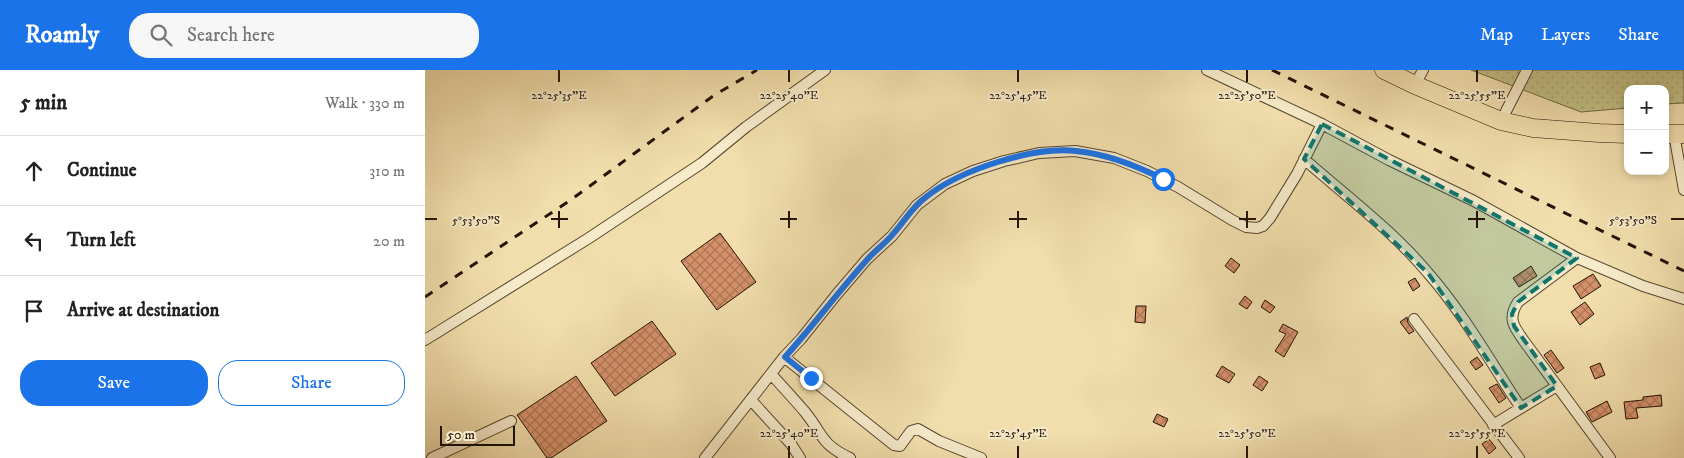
<!DOCTYPE html>
<html lang="en">
<head>
<meta charset="utf-8">
<style>
	:root { --surface:#fff; --page:#f6f6f6; --text:#222; --muted:#767676; --line:#e0e0e0; --accent:#1a73e8 }
	body { margin:0; font-family:"IM FELL DW Pica",serif; background:var(--page); color:var(--text) }
	.controls { position:absolute; right:15px; top:15px; display:grid; overflow:hidden; border-radius:10px; box-shadow:0 2px 8px #0003 }
	.controls button { width:45px; height:45px; display:grid; place-items:center; padding:0; border:0; border-bottom:1px solid var(--line); background:var(--surface); color:var(--text); font:25px sans-serif }
	.scale { position:absolute; left:15px; bottom:12px; width:75px; box-sizing:border-box; padding-left:5px; border:2px solid #241307; border-top:0; font-size:14px; line-height:18px; white-space:nowrap; color:#241307; -webkit-text-stroke:4px #f6eac9; paint-order:stroke }
	.stop { position:absolute; width:15px; height:15px; margin:-11px; border:4px solid #1a73e8; border-radius:50%; background:#fff }
	.stop.end { background:#1a73e8; border-color:#fff; box-shadow:0 1px 5px #0008 }
	.list { margin:0; padding:0; list-style:none }
	h2 { display:flex; justify-content:space-between; align-items:center; height:65px; margin:0; padding:0 20px; font-size:21px }
	h2 small { font-size:16px; font-weight:400; color:var(--muted) }
	.list li { display:grid; grid-template-columns:32px 1fr auto; gap:15px; align-items:center; box-sizing:border-box; height:70px; padding:0 20px; border-top:1px solid var(--line) }
	.list b { display:block; font-size:19px; white-space:nowrap }
	.list em { font-size:16px; font-style:normal; color:var(--muted) }
	.actions { display:flex; gap:10px; padding:15px 20px }
	.actions a { flex:1; padding:11px 0; border:1px solid var(--accent); border-radius:20px; text-align:center; font-size:18px; color:var(--accent) }
	.actions .main { background:var(--accent); color:#fff }
	.icon { flex:none; width:28px; height:28px; fill:none; stroke:currentColor; stroke-width:2; stroke-linecap:round; stroke-linejoin:round }
	.map { position:relative; flex:none; width:1259px; height:388px; overflow:hidden }
	header { display:flex; align-items:center; gap:30px; box-sizing:border-box; height:70px; padding:0 25px; background:var(--accent); color:#fff }
	header strong { font-size:24px }
	nav { display:flex; gap:28px; margin-inline-start:auto; font-size:18px }
	.search { width:350px; height:45px; background:var(--page); display:flex; align-items:center; gap:12px; box-sizing:border-box; padding:0 18px; border-radius:20px; color:var(--muted); font-size:19px }
	main { display:flex }
	aside { flex:1; background:var(--surface) }
	.map>svg:first-child { display:block }
</style>
</head>
<body>
<header>
<strong>Roamly</strong>
<div class="search"><svg class="icon" aria-label="search" viewBox="0 0 24 24"><circle cx="10" cy="10" r="6"/><path d="M15 15l6 6"/></svg>Search here</div>
<nav><a>Map</a><a>Layers</a><a>Share</a></nav>
</header>
<main>
<aside>
<h2>5 min<small>Walk · 330 m</small></h2>
<ul class="list">
<li><svg class="icon" aria-label="ahead" viewBox="0 0 24 24"><path d="M12 20V5M6 11l6-6 6 6"/></svg><div><b>Continue</b></div><em>310 m</em></li>
<li><svg class="icon" aria-label="left" viewBox="0 0 24 24"><path d="M17 20v-9H6M10 6l-5 5 5 5"/></svg><div><b>Turn left</b></div><em>20 m</em></li>
<li><svg class="icon" aria-label="arrive" viewBox="0 0 24 24"><path d="M6 21V4h12l-3 4 3 4H6"/></svg><div><b>Arrive at destination</b></div></li>
</ul>
<div class="actions"><a class="main">Save</a><a>Share</a></div>
</aside>
<div class="map">
<svg width="1259" height="388" viewBox="0 0 1259 388">
	<defs>
		<pattern id="grass-dots" width="8" height="8" patternUnits="userSpaceOnUse" patternTransform="scale(1.25)"><rect width="8" height="8" fill="#c2bf84"/><path d="M2 2h.1M6 6h.1" fill="none" stroke="#a7a370" stroke-width="1.8" stroke-linecap="round"/></pattern>
		<pattern id="building-cross-hatch" width="8" height="8" patternUnits="userSpaceOnUse" patternTransform="scale(1.25)"><rect width="8" height="8" fill="#d5916a"/><path d="M0 0l8 8M0 8l8-8" fill="none" stroke="#ad7555"/></pattern>
	</defs>
	<rect width="100%" height="100%" fill="#f1deac"/>
	<filter id="stains"><feTurbulence type="fractalNoise" baseFrequency=".004" numOctaves="4"/><feColorMatrix values="0 0 0 0 .2 0 0 0 0 .09 0 0 0 0 .02 0 0 0 .5 -.17"/></filter>
	<radialGradient id="worn" r=".72"><stop offset=".6" stop-color="#630" stop-opacity="0"/><stop offset="1" stop-color="#630" stop-opacity=".3"/></radialGradient>
	<path fill="url(#grass-dots)" stroke="#736946" d="M1046,0h213v33l-19,1v-15h-37v19l-47,4z"/>
	<path fill="url(#building-cross-hatch)" stroke="#241307" d="M295,163l36,49 -39,28 -36,-49z
		M806,188l9,7 -6,8 -9,-7z
		M1106,196l6,10 -18,11 -6,-9z
		M1168,204l8,12 -20,13 -8,-13z
		M990,208l5,8 -7,5 -5,-9z
		M820,226l7,6 -5,7 -8,-5z
		M840,230l10,7 -5,6 -9,-6z
		M1160,232l9,12 -14,11 -9,-13z
		M711,236h10l-1,17 -10,-1z
		M982,247l1,6 6,8 -5,3 -9,-12z
		M227,251l24,33 -61,42 -24,-33z
		M858,254l15,8 -14,25 -9,-6 11,-17 -7,-3z
		M1126,280l13,18 -7,5 -13,-18z
		M1052,287l6,8 -7,5 -6,-8z
		M1175,293l5,12 -10,4 -5,-12z
		M797,296l13,8 -6,9 -13,-7z
		M151,306l31,45 -56,37h-4l-30,-43z
		M834,306l9,6 -6,9 -9,-6z
		M1072,314l9,14 -7,5 -10,-15z
		M1236,325l1,11 -26,2 2,10 -12,1 -2,-17 19,-2v-3z
		M1182,331l5,11 -20,10 -6,-10z
		M732,344l11,5 -4,8 -11,-5z
		M1064,369l7,9 -7,6 -7,-10z"/>
	<g fill="none" stroke-linecap="round" stroke-linejoin="round">
		<g stroke="#574630" stroke-width="12">
			<path id="minor" d="M782,0l115,54 67,36 85,41 103,57 66,28 41,13
				M990,15l8,-15
				M1076,51l26,-51
				M1249,64l10,56
				M879,89c42,37 88,71 124,114 36,41 63,90 93,135
				M1152,188l-59,44c-11,17 -4,25 6,39l86,117
				M989,249l105,139
				M0,270l164,-102 113,-75 44,-36 79,-57
				M359,287l110,88 6,1 11,-15 7,-2 21,12 42,17
				M346,304c11,12 23,25 34,38 18,22 15,32 45,46
				M326,330l40,44 9,14
				M1068,355l64,-39
				M7,388l79,-37
				M280,388l79,-101 17,-18 36,-45 30,-35 25,-23 25,-31 28,-21 28,-13 31,-10 35,-8 36,-2 39,7 33,13 31,16 54,33 14,7 11,1 6,-2 7,-8 27,-44 25,-50"/>
		</g>
		<g stroke="#241307" stroke-width="19">
			<path id="trunk" d="M959,0l31,15 86,36 32,7 66,5 29,1
				M1240,64h19"/>
		</g>
		<use href="#minor" stroke="#f6eac9" stroke-width="10"/>
		<use href="#trunk" stroke="#f1deac" stroke-width="18"/>
		<path stroke="#241307" stroke-width="3" stroke-dasharray="9 9" stroke-linecap="butt" d="M847,0l412,201
			M0,227l147,-98 141,-103 44,-26"/>
	</g>
	<g fill="none" stroke-linecap="round" stroke-linejoin="round">
		<path stroke="#1a73e8" stroke-width="6" d="M386,308l-26,-21c28,-31 53,-65 81,-96 8,-10 19,-17 27,-27 11,-12 19,-27 33,-37 34,-27 107,-51 150,-46 31,3 59,14 87,28"/>
	</g>
	<path fill="#0f766e" fill-opacity="0.2" stroke="#0f766e" stroke-width="4" stroke-dasharray="10 6" stroke-linejoin="round" d="M897,54l255,134 -59,44 -6,12 2,12 43,60 -36,22 -93,-135 -124,-114z"/>
	<path fill="none" stroke="#241307" stroke-width="2" d="M134,0v12M364,0v12M593,0v12M822,0v12M1052,0v12M134,141v17M364,141v17M593,141v17M822,141v17M1052,141v17M0,149h12M126,149h17M355,149h17M584,149h18M814,149h17M1043,149h17M1246,149h13M364,376v12M593,376v12M822,376v12M1052,376v12"/>
	<g font-size="12" text-anchor="middle" fill="#241307" stroke="#f6eac9" stroke-width="4" stroke-linejoin="round" paint-order="stroke">
		<text x="134" y="29">22°25'35"E</text>
		<text x="364" y="29">22°25'40"E</text>
		<text x="593" y="29">22°25'45"E</text>
		<text x="822" y="29">22°25'50"E</text>
		<text x="1052" y="29">22°25'55"E</text>
		<text x="51" y="154">5°53'50"S</text>
		<text x="1208" y="154">5°53'50"S</text>
		<text x="364" y="367">22°25'40"E</text>
		<text x="593" y="367">22°25'45"E</text>
		<text x="822" y="367">22°25'50"E</text>
		<text x="1052" y="367">22°25'55"E</text>
	</g>
	<rect width="100%" height="100%" filter="url(#stains)"/>
	<rect width="100%" height="100%" fill="url(#worn)"/>
</svg>
<div class="controls">
<button>+</button>
<button>−</button>
</div>
<div class="scale">50 m</div>
<div class="stop" style="left:738px;top:109px"></div>
<div class="stop end" style="left:386px;top:308px"></div>
</div>
</main>
</body>
</html>
